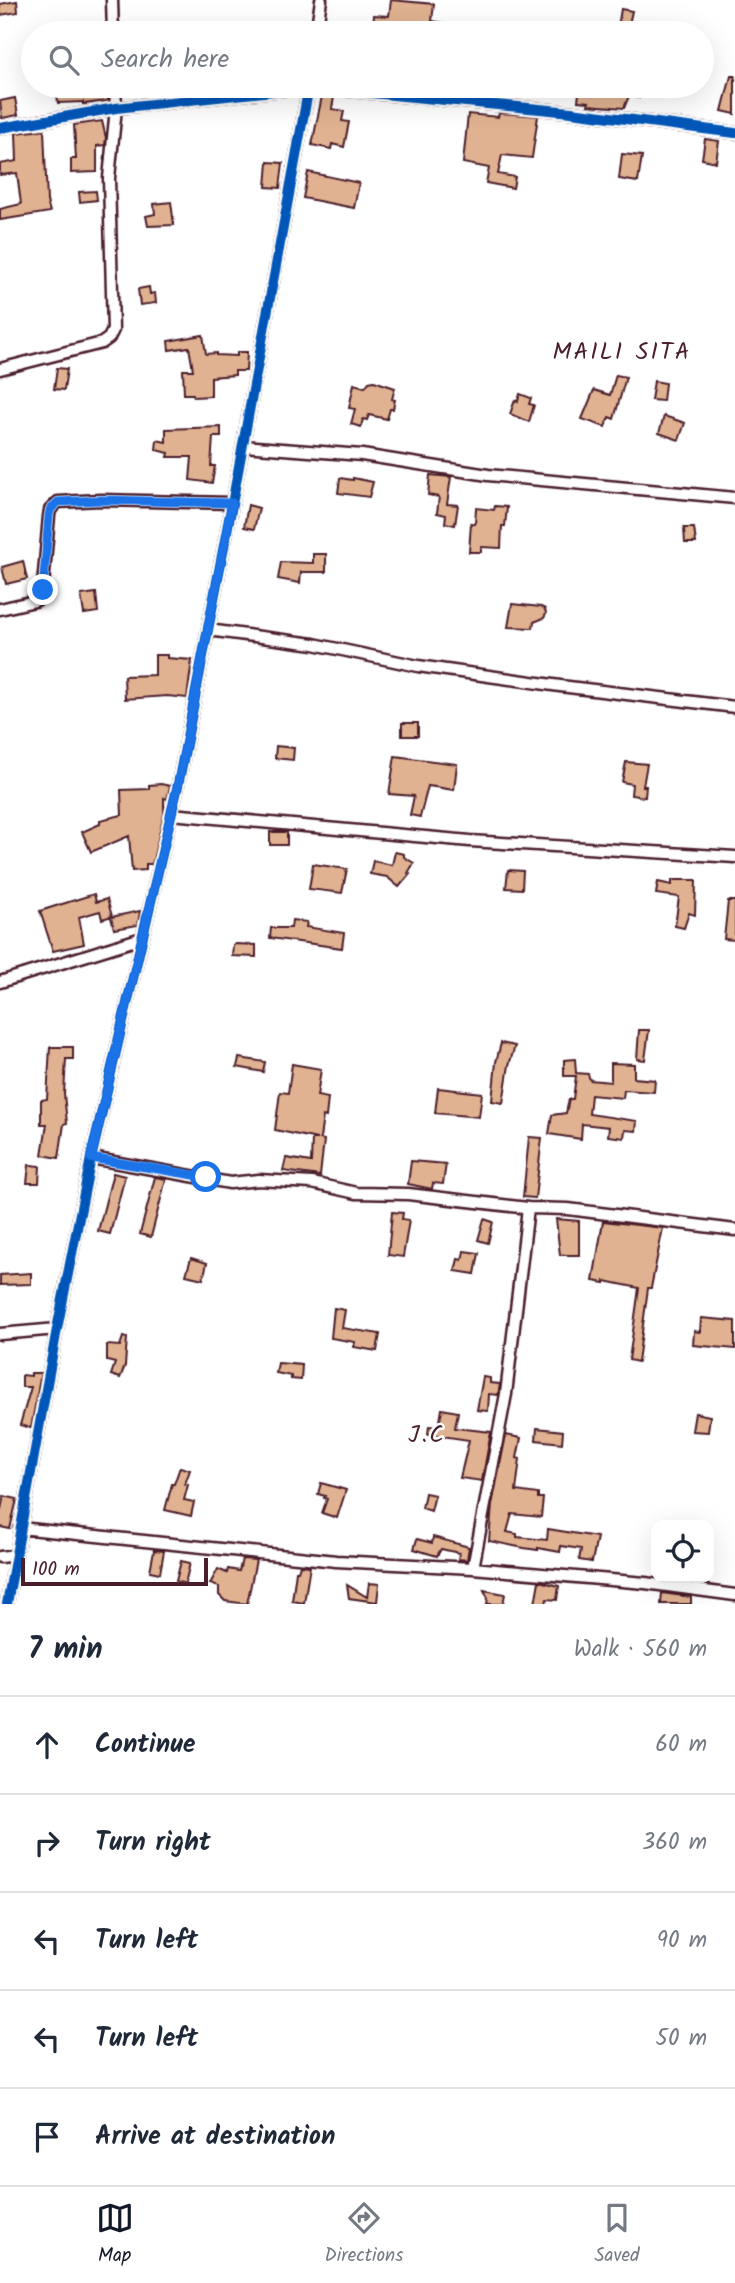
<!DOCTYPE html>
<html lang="en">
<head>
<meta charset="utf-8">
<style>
	:root { --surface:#fff; --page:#f2f2f3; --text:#1f2937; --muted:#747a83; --line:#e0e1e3; --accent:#111827 }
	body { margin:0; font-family:Kalam,sans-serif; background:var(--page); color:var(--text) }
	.controls { position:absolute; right:21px; bottom:21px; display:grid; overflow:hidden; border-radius:14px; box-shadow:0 7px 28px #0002 }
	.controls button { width:63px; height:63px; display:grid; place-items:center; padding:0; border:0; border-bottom:2px solid var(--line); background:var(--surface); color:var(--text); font:35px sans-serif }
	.scale { position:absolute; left:21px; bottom:18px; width:187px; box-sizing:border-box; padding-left:7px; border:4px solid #4a1f2b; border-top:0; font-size:19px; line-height:24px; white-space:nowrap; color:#4a1f2b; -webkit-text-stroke:5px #fff; paint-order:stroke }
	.stop { position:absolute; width:21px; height:21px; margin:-16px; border:5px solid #1a73e8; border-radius:50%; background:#fff }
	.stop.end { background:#1a73e8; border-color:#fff; box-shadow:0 2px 7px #0008 }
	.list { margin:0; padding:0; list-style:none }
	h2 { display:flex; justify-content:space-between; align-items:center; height:91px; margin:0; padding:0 28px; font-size:30px }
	h2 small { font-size:23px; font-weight:400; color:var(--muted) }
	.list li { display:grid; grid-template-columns:46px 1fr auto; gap:21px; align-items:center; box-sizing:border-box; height:98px; padding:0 28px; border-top:2px solid var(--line) }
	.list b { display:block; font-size:26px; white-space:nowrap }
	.list em { font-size:23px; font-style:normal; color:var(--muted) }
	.icon { flex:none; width:38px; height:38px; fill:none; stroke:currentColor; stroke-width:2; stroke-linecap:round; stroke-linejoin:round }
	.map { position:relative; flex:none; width:735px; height:1604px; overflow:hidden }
	.search { position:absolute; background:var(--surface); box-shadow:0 7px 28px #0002; left:21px; right:21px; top:21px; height:77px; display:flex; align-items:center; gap:18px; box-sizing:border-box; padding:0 24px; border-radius:38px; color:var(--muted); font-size:26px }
	.sheet { height:581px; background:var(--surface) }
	nav { display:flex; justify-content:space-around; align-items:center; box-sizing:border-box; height:98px; border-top:2px solid var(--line); background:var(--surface); font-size:19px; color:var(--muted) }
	nav a { display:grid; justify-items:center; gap:4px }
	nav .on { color:var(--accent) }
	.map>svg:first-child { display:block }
</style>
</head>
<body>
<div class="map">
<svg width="735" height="1604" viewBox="0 0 735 1604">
	<rect width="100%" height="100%" fill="#fff"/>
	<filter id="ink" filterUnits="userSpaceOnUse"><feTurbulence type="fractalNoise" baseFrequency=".0143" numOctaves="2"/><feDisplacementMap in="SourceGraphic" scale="14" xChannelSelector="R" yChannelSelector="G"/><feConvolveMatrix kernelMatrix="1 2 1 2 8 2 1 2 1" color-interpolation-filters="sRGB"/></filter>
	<g filter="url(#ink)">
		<path fill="#e0b291" stroke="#4a1f2b" stroke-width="2" d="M391,0l43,4 -2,17 13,2 -2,10 -64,-7 1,7h-42l1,-11 34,4 1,-11 15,1z
			M17,1l1,11 -18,3v-11z
			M621,9l11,2 -5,22h-10z
			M731,76h4v38l-13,-3z
			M62,86h10l1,5 35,-4v14l-25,3v-2l-25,1 -1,-9 5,-3z
			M580,86h61l-2,12 -10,-2 -5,12 -36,-3 1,-3 -11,-1z
			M322,96l12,1 -2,12 12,2 -2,10 7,1 -5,25 -12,-3 -1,5 -19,-4z
			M15,98l3,17 -16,3 -2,-17z
			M499,113l39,3 -6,42 -30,-3 -4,19 17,3 -2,11 -27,-5 3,-15 -26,-5 5,-49 30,3z
			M102,121l4,17 -1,7 -8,1v26l-26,1v-14h5l-2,-34z
			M44,130l3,71 3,11 -50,8v-11l21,-5 -4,-31 -17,2v-11l17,-3 -1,-28z
			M705,139l14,2 -3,21 -14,-3z
			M622,154l20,2 -4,26 -19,-3z
			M268,162l15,1 -3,25 -14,-1z
			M308,172l51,11 -5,25 -51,-10z
			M96,191l1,9 -17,2 -1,-10z
			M171,202l3,23 -26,1 -2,-10 9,-2 -1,-10z
			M149,287l1,7 5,-1 1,10 -16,2 -2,-16z
			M203,335l3,19 10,-1v2l21,1v-4h10l-1,19h-11v4l-24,2v19l-17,1 -1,-3h-9l-1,-24h10l-4,-23 -20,3 -1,-9z
			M57,368l10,1 -3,21 -10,-1z
			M616,375l10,2 -12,42 -5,-2 -4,10 -23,-8 12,-29 16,5z
			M374,381l21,7 -3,11 3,1 -2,9h-3l-3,10 -18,-4 -2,5 -4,-1 -2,8 -10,-3 4,-15 -6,-1 5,-24 11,3 4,-5z
			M654,381l11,2 -2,18 -12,-1z
			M520,394l11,4 -2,6 5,1 -5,17 -19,-8 5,-14 3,1z
			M664,416l21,7 -6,17 -20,-7z
			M221,427v10h-8l-2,29h4l-3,17 -22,-3 2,-23h-24l1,-4 -13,-3 1,-10 9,2v-13z
			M430,475l21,2 -4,27 11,1 -3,20 -10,-2 1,-8 -9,-2 2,-16 -11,-2z
			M340,478l13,2v-2l20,4 -4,15 -31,-4z
			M248,505l11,3 -5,21 -10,-2z
			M495,506l12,1 -2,19h-3l-1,22 -20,-1v5h-12l2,-29 4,1 1,-16 18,2z
			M684,528h10l2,15h-11z
			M313,554h13v18h-25l-1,11 -22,-4 3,-17 32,1z
			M23,561l4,18 -21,5 -4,-17z
			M96,593l2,19 -14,2 -3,-19z
			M512,604l29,3 4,2 1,5 -2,4 -10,4 -1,6 -25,-1z
			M155,655h12v3l25,2 -5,38 -20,-2 -42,3 -1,-23 31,-1z
			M402,723h16v13h-16z
			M276,746l18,2 -1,12 -18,-2z
			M395,756l62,8 -3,26 -26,-4 -8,31 -10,-2 4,-19 -25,-2z
			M626,762l21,2 -4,22h3l-1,11 -14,-2 1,-11 -10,-2z
			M161,784l9,2 -3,13 -3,-1v16l-12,50h-6v6l-14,1 -3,-35 -38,16 -9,-20 18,-8v-4l22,-5 -1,-25 28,-1v-4z
			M270,832h17v13h-17z
			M395,852l9,2v3l10,6 -6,10 2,1 -11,13 -12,-10 -17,-3 3,-13 19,4z
			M313,864l34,5 -5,24 -33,-4z
			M508,870l15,1 -1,18 -16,-1z
			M672,880h24l-1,35 -6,-2 -5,15 -9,-2 4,-29 -23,-3 2,-12 14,3z
			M94,894l2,8 11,-3 5,17 -10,3 -2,-8 -21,6 5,27 -31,7 -13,-40z
			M728,901h7v39l-11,-1z
			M140,911l-2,14 -24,4 -3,-12z
			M292,920l15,2 -1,5 38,6 -2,15 -72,-10 1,-10h20z
			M236,944l20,1v12l-24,-1 1,-11z
			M639,1030h10l-4,30 -8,-1z
			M501,1043l14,3 -6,19 -6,38 -11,-2 4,-39z
			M50,1047h23v12h-7l-2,35 3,29 -3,1 -5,34 -17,-3 5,-31h-6v-24l6,-1z
			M239,1058l26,4 -2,10 -26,-5z
			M575,1059l1,14 12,1 2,6 21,2v-19l23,1v14l21,2 -1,12 -30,-2 -1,8 -32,-3 -2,19 48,7 -1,10 -11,-1 -1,8 -16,-2 1,-9 -27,-3 -1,15 -32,-5 3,-19 14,-2 3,-14h4l3,-23h-12v-16z
			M292,1064l29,5 -4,27 11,2 -2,19 -3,-1 -3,23 4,1 -4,36 -37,-5 3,-13 25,4 1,-23h5l-42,-9 5,-38 8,1z
			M438,1088l44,5 -3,24 -44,-4z
			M529,1137l13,1 -7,60 -12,-1z
			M411,1161l35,3 -3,20 -10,-1 -1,6 -24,-5z
			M29,1165l11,1 -1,17h-12z
			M113,1173l12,3 -15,58 -12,-3z
			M155,1177l11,2 -15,58 -11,-3z
			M392,1212l11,1 -1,6 7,1 -6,37 -15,-2z
			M484,1219l9,3 -5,21 -10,-3z
			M556,1219l23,2v34h-19z
			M603,1221l60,7 -12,60h-3l-10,74 -9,-2 10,-72 -34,-7v2l-12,-2z
			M464,1251l15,2 -4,21 -20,-3 3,-12 4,1z
			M191,1258l16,5 -4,16 -17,-4z
			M31,1273v11l-31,1v-10z
			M334,1308l11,2 -3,18 38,6 -3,17 -23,-4 1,-5 -24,-4z
			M701,1318l34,3v28l-42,-4 1,-14 6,1z
			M123,1337l4,1 -2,28 -5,12 -9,-3 4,-12 -8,-2v-16l13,1z
			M278,1363l24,2 -1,15 -10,-1v-3l-15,-3z
			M31,1373h10l-10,55 -11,-3 11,-38h-9v-12l9,1z
			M483,1377l7,1v5l10,1 -2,11 -9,-1 -1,17 -11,-1z
			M442,1409l16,3 -3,16 36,4 -9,49 -22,-3 9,-38 -41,-6 1,-8 10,1z
			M695,1413l15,3 -2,16 -16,-1z
			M537,1428l26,3 -1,12 -26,-3z
			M506,1435l15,3 -4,20 3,1 -4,32 22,3v4h5l-2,19 -29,-3 -5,18 10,2v3l30,3 1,-11 49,8 -5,25 -13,-2 2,-11 -20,-3 -1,6 -22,-4v2l-14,-2 -35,-7 3,-36z
			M180,1467l10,3 -5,14 3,1 -4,15 10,2 -3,14 -26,-6 7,-26h2z
			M321,1483l25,7 -9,28 -15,-5 5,-14 -3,-1 1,-2 -7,-2z
			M425,1493l10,2 -4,16 -9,-3z
			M4,1496l13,3 -7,30 -10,-2v-14z
			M433,1537l36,10 -2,13 -9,-1 1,-6 -18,-4 -4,7 -23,-7 3,-10 15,4z
			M154,1550l10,1 -4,22 -10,-2z
			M242,1559l14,1 -9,44 -22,-3 -6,-6v-8l-9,-3 8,-15 9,4 1,-4 11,2z
			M181,1561l9,2 -5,21 -9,-3z
			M300,1565l10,1 -6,37 -12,-2 4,-30h2z
			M539,1581l20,5 -2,14 -10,-1 -1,5h-11z
			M369,1583l10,1 -2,18 -28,-4 -2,-13 20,12z
			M484,1590l21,4 -2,10h-16l1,-6z
			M662,1593l29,4v7h-30z"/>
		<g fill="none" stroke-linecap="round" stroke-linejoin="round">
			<g stroke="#4a1f2b" stroke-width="15">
				<path id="minor" d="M112,0l1,33
					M316,33l5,-33
					M0,128l116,-20 193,-21 262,25 164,21
					M0,369l102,-26 7,-5 4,-8 -4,-152 7,-70 -1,-22
					M243,446l119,9 126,20 247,23
					M0,609l35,-8 7,-4 7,-81 1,-6 8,-8 43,-2 131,3
					M208,630l106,14 104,22 142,20 175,21
					M171,814l299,27 265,16
					M0,982l142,-44
					M91,1158l139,25 29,-3 53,3 44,10 52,1 120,14 40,1 167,21
					M0,1334l57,-5
					M20,1528l316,33 137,7 172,15 90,12
					M0,1557l15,-2
					M473,1568l33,-174 22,-186
					M7,1604l50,-275 34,-171 87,-373 52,-270 79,-429"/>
			</g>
			<use href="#minor" stroke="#fff" stroke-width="10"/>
			<g stroke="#fff" stroke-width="15">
				<path id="cycleway" d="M0,128l116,-20 193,-21 262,25 164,21
					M7,1604l50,-275 34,-171 87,-373 52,-270 79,-429"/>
			</g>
			<use href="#cycleway" stroke="#0057b8" stroke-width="10"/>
		</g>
	</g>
	<g fill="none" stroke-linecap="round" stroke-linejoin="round" filter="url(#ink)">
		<path stroke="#1a73e8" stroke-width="9" d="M43,590l6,-74 1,-6 8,-8 43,-2 131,3 -54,282 -87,373 115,19"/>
	</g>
	<g text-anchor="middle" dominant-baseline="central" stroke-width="5" stroke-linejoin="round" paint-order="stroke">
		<g font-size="24" letter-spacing="2" fill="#4a1f2b" stroke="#fff">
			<text x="622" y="352">MAILI SITA</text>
			<text x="427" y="1435">J.C</text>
		</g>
	</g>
</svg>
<div class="controls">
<button><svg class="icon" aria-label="locate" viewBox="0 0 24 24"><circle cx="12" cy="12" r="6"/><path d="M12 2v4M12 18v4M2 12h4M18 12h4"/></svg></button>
</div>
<div class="scale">100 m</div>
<div class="stop" style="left:206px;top:1177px"></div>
<div class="stop end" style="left:43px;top:590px"></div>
<div class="search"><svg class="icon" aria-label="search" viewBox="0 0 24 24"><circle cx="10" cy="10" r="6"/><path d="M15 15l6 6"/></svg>Search here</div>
</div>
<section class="sheet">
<h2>7 min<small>Walk · 560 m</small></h2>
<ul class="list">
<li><svg class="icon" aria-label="ahead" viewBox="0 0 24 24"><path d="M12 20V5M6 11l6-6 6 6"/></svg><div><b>Continue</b></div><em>60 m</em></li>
<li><svg class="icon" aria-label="right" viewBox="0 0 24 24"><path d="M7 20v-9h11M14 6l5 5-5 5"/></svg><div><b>Turn right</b></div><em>360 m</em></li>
<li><svg class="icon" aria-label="left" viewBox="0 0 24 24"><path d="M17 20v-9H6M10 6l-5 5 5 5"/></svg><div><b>Turn left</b></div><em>90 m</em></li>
<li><svg class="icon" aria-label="left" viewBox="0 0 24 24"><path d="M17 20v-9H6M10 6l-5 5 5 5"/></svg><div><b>Turn left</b></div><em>50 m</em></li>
<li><svg class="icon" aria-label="arrive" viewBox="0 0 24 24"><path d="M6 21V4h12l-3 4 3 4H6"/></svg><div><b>Arrive at destination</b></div></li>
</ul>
</section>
<nav>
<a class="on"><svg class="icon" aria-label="map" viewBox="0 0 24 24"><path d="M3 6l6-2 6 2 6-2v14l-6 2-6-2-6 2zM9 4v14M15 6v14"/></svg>Map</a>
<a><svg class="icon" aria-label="directions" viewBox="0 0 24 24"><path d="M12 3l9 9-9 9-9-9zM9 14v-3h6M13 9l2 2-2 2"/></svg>Directions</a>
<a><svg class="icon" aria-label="saved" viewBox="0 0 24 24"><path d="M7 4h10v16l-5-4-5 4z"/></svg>Saved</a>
</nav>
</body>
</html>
